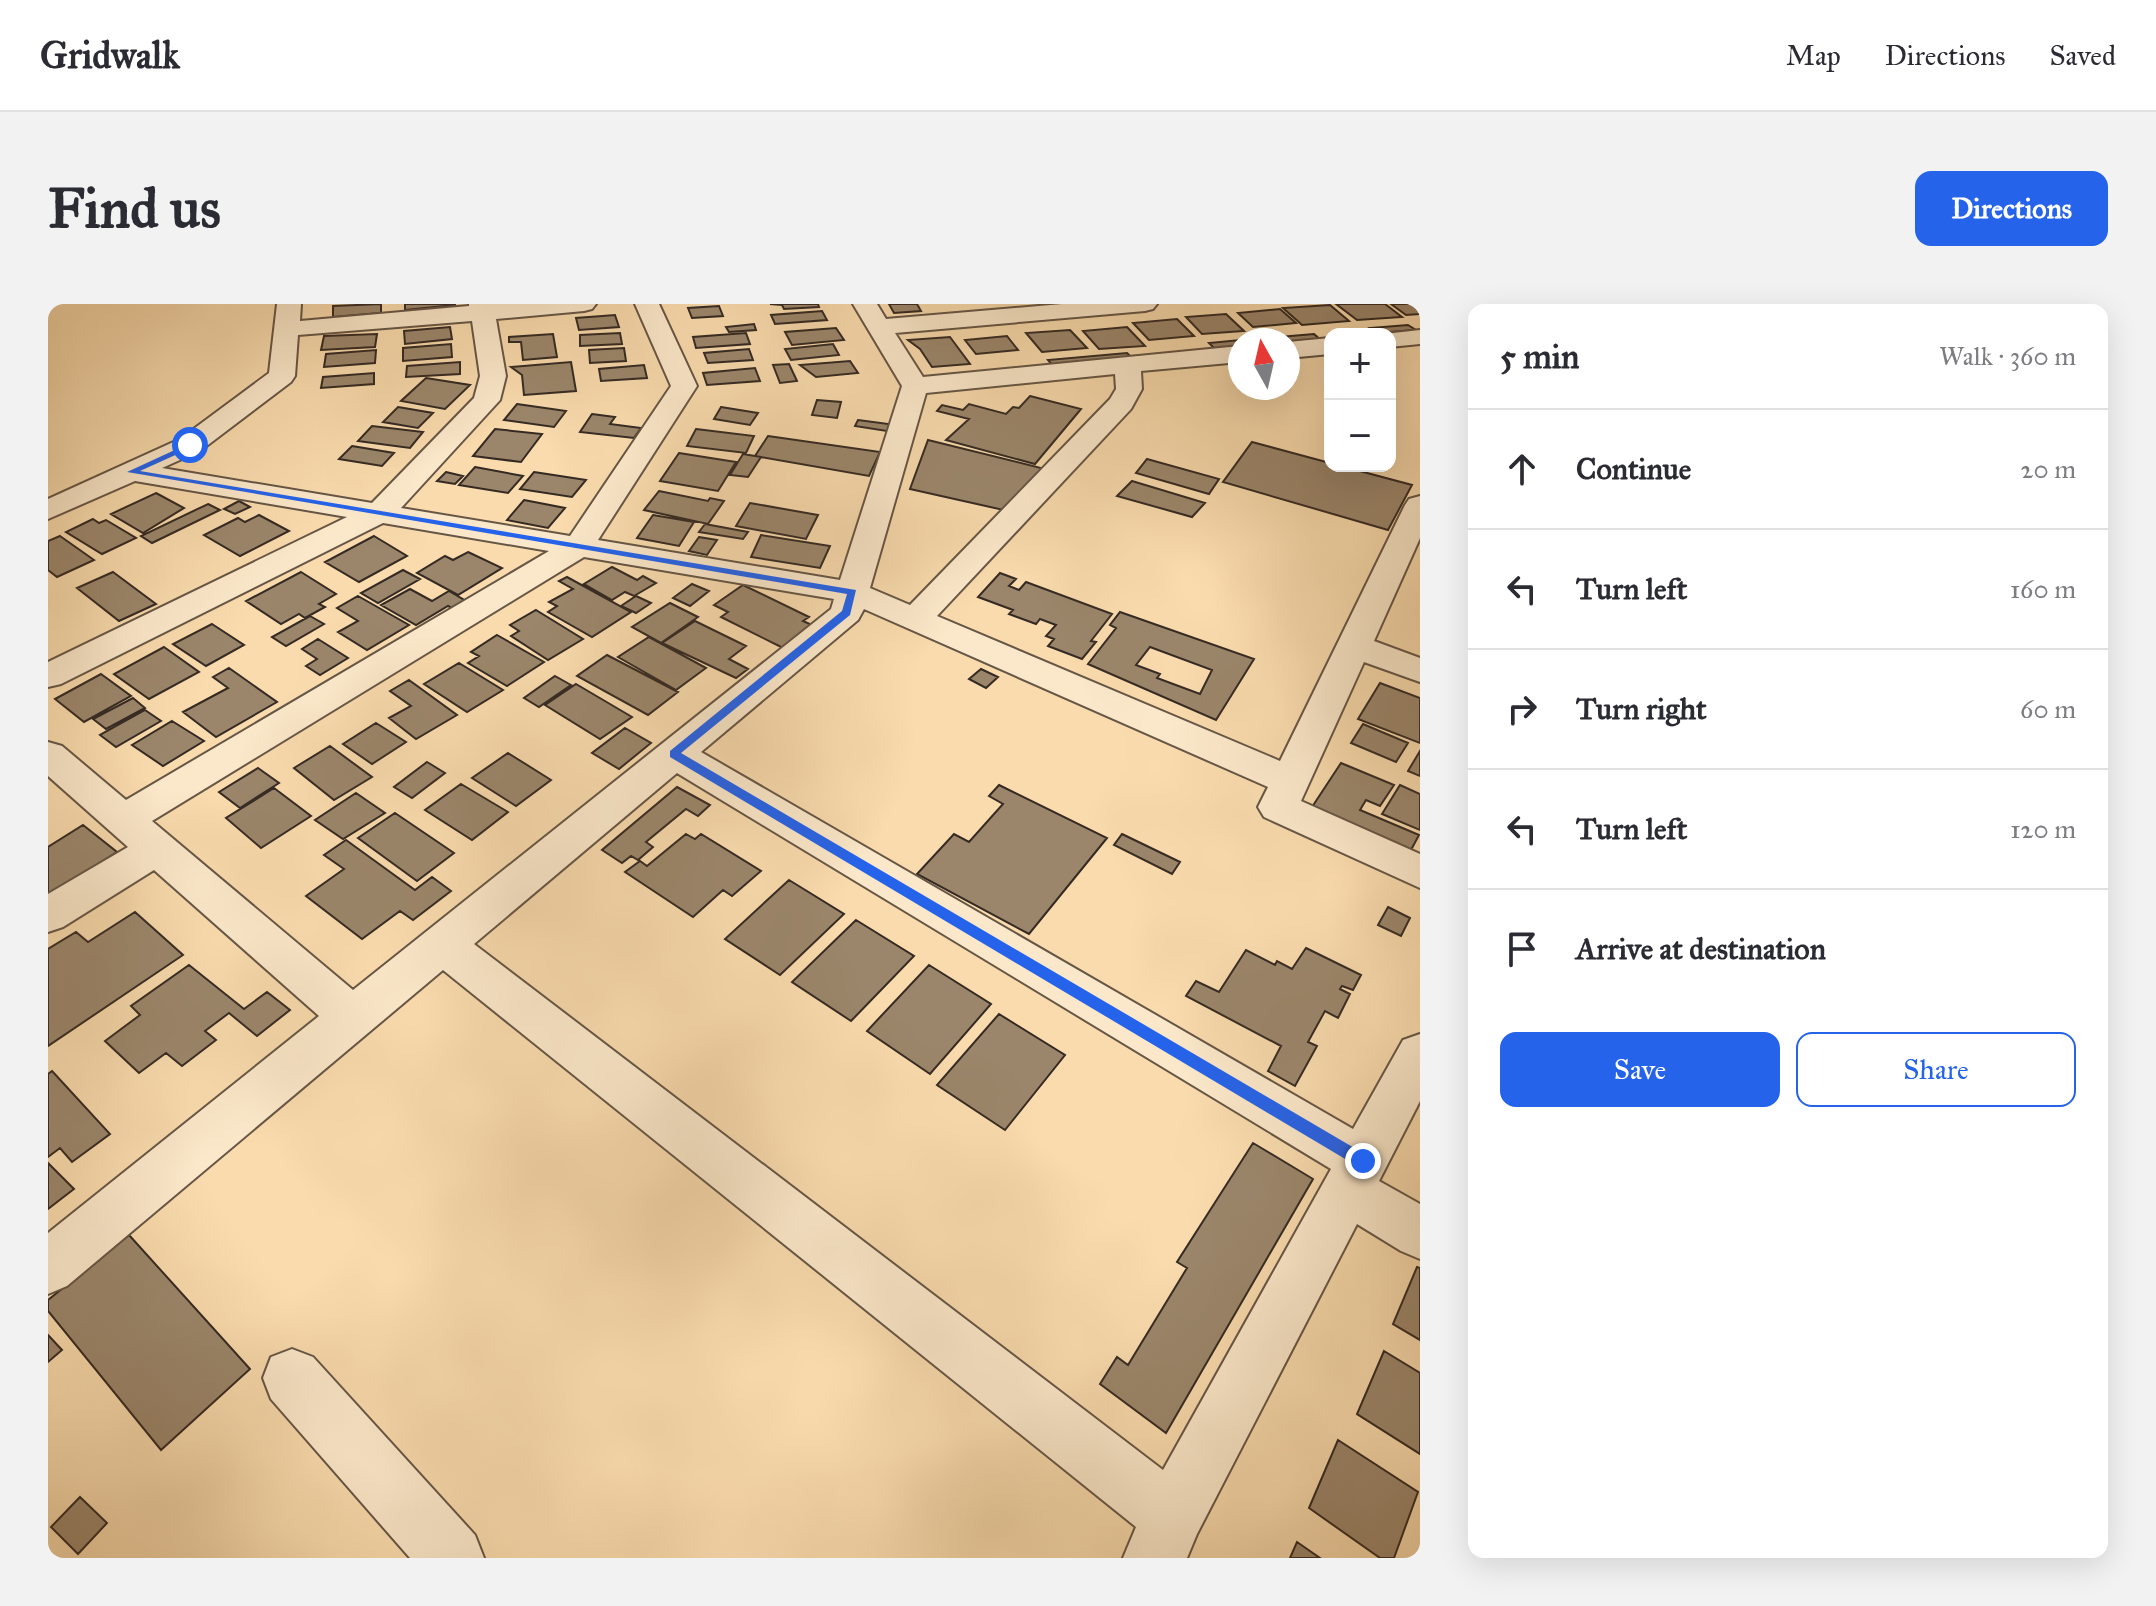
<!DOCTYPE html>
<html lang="en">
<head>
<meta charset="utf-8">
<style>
	:root { --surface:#fff; --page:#f2f2f3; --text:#2b2b33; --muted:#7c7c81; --line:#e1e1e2; --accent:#2563eb }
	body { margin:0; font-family:"IM FELL Great Primer",serif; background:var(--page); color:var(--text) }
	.controls { position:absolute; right:24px; top:24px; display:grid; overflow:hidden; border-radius:16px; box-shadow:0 8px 32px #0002 }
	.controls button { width:72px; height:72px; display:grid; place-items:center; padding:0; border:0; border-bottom:2px solid var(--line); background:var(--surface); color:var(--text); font:40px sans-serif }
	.compass { position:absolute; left:1180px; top:24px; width:72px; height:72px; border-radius:50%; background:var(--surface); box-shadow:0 8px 32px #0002; rotate:352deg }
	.stop { position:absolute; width:24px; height:24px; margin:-18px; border:6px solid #2563eb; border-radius:50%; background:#fff }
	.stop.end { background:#2563eb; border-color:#fff; box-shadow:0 2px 8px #0008 }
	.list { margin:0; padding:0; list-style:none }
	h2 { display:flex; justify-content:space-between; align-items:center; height:104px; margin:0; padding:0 32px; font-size:34px }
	h2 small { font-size:26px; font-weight:400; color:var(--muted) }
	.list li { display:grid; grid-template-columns:52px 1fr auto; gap:24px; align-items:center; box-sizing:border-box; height:120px; padding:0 32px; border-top:2px solid var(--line) }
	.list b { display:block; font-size:30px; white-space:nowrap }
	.list em { font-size:26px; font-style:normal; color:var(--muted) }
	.actions { display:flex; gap:16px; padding:24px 32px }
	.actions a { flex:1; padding:18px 0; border:2px solid var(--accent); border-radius:16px; text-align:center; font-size:28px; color:var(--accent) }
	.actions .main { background:var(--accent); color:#fff }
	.icon { flex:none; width:44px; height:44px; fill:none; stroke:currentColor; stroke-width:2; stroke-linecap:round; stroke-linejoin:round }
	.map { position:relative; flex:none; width:1372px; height:1254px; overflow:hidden; border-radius:16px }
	header { display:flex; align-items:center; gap:48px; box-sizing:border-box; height:112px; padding:0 40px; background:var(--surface); border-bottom:2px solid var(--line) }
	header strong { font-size:38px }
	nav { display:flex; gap:44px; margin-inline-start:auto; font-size:28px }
	.intro { display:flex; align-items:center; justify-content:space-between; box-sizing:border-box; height:192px; padding:0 48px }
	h1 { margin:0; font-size:56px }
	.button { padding:20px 36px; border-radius:16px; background:var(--accent); color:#fff; font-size:28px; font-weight:700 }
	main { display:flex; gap:48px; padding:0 48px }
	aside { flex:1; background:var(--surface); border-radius:16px; box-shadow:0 8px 32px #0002 }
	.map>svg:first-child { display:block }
</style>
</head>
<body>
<header>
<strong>Gridwalk</strong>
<nav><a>Map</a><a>Directions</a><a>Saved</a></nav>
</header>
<div class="intro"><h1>Find us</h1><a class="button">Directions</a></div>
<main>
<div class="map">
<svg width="1372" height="1254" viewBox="0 0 1372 1254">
	<rect width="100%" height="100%" fill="#f9dbad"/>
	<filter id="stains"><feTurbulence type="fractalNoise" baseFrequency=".0025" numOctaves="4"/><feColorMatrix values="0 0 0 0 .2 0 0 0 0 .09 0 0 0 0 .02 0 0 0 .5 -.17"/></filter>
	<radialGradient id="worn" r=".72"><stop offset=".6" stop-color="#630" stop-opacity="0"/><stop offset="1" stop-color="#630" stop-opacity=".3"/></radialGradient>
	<path fill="#9b866b" stroke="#352a23" stroke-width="2" fill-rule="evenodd" d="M333,0v9l-48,4v-11z
		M357,0h50v1l-50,5z
		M722,0h48l1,3 -35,2 -2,-4z
		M841,0h28l4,7 -27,2z
		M1288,0h49l17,13 -45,3z
		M1343,0h29v10l-14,1z
		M1282,1l19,16 -47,4 -19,-17z
		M671,2l4,10 -31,2 -4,-10z
		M1232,5l16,14 -43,4 -15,-14z
		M774,7l5,9 -52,4 -4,-9z
		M1178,10l18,17 -42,3 -16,-17z
		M567,11l4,12 -40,3 -3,-12z
		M1129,15l17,17 -45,4 -16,-17z
		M706,20l2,6 -27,2 -3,-5z
		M1360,21l8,5 -39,3 -7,-5z
		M402,23l2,12 -47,5 -1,-13z
		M1079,23l18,19 -46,3 -16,-18z
		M788,24l8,12 -52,5 -7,-13z
		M1022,26l17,18 -45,4 -16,-19z
		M572,29l2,11 -42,2v-11z
		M698,29l4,11 -54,4 -3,-11z
		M329,30l-2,13 -54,3 3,-14z
		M505,30l4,23 -34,3 -2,-18h-12v-5z
		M1266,30l8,7 -34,3v-4h-43z
		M959,32l11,14 -42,4 -11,-14z
		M902,33l20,27 -38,3 -12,-18 -12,-9z
		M1192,36v8l-24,2 -7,-7z
		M403,40l1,13 -49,4v-13z
		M785,40l6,11 -48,5 -6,-11z
		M576,44l2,13 -36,2 -1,-13z
		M701,45l4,11 -45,3 -4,-10z
		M328,46l-1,13 -51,4 2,-13z
		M1079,49l6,6 -79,8 -6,-7z
		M802,57l8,12 -42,4 -16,-12z
		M412,58v12l-54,3 1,-11z
		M523,58l5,29 -52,4 -2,-20 -11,-8z
		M741,60l8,17 -17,2 -7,-18z
		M596,61l3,13 -46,3 -2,-12z
		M707,64l5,13 -53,4 -4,-12z
		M326,69v11l-53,4 2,-11z
		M378,74l44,7 -25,24 -44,-8z
		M982,92l51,13 -46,55 -89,-24 23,-21 -32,-8 5,-6 21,5 6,-6 37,10 7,-7 6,1z
		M769,96l24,2 -4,16 -25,-3z
		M469,100l49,7 -12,16 -50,-7z
		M350,103l35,6 -15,15 -35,-6z
		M673,103l37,6 -8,12 -36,-6z
		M544,110l23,3 -5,7 31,4 -7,10 -54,-6z
		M810,116l38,5 -3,7 -38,-6z
		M324,122l51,6 -13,16 -52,-7z
		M447,125l47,5 -21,28 -48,-6z
		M648,125l58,7 -8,17 -59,-7z
		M720,132l112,16 -11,24 -114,-20z
		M880,136l117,29 -37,42 -98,-22z
		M1204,138l78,21v3h11l71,19 -24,45 -165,-48z
		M304,142l42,7 -12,13 -43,-7z
		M631,149l57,9 -18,29 -58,-10z
		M695,150l18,3 -13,20 -18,-2z
		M1099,155l72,20 -10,15 -73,-21z
		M427,163l48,9 -15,17 -49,-8z
		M398,168l17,4 -8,8 -18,-3z
		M486,168l52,8 -14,17 -52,-8z
		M1084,177l73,22 -13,14 -75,-21z
		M611,187l49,10 2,-3 14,3 -16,23 -64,-14z
		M108,189l28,15 -41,25 -32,-19z
		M476,196l41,8 -17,20 -41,-8z
		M191,197l11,6 -15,7 -11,-5z
		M702,199l68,12 -12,24 -70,-13z
		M160,200l12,6 -68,33 -11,-7z
		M211,211l30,16 -49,25 -36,-21 34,-17 7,4z
		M605,211l41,7 -15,24 -42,-8z
		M45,215l6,4 7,-3 30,18 -34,16 -36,-22z
		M657,220l43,8 -5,7 -44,-7z
		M713,231l69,11 -10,22 -69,-11z
		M12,232l34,24 -37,17 -9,-7v-29z
		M326,232l33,20 -48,26 -34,-20z
		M651,233l18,3 -10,15 -18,-4z
		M420,248l34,16 -44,27 -41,-22 28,-17 8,4z
		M564,263l25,13 6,-4 13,7 -22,13 -9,-4 -13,8 -28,-16z
		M355,266l17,9 -42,24 -17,-10z
		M65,268l43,32 -37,17 -42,-33z
		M253,268l35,22 -17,10 6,3 -20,11 -6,-4 -18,10 -35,-23z
		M952,269l16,6 -7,7 10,4 7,-8 86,32 -21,27 5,1 -14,17 -34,-13 6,-7 -8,-3 10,-11 -16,-6 -4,5 -27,-10 4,-4 -35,-13z
		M519,273l64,35 -39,25 -44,-25 9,-6 -8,-4 24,-13 -14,-8z
		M644,280l17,7 -19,15 -17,-8z
		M695,281l66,32 -6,4 9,4 -29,23 -62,-31 7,-5 -14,-7z
		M362,285l22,12 17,-10 22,13 -13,7 -10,-5 -32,19 -35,-20z
		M310,292l51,29 -42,25 -29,-18 20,-11 -21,-13z
		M588,292l15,7 -15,10 -15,-7z
		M622,299l28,14 -37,26 -29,-16z
		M488,306l47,29 -35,21 -37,-24 8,-5 -9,-6z
		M1072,308l134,47 -38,61 -128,-56 28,-36 -6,-3zM1102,343l62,23 -12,24 -43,-16 3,-4 -24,-9z
		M262,312l14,8 -38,22 -14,-9z
		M647,317l51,25 -17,13 19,10 -12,9 -74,-35z
		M164,320l32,21 -38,21 -33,-22z
		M449,331l47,27 -37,24 -39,-23 11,-7 -8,-4z
		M601,333l57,31 -30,22 -58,-33z
		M270,335l30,19 -28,17 -14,-9 11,-7 -15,-10z
		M116,343l35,25 -50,27 -35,-25z
		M559,351l71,37 -30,23 -71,-39z
		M411,359l44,27 -36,22 -43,-28z
		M181,364l48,34 -61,35 -33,-25 45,-24 -15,-11z
		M933,365l17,8 -12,11 -17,-9z
		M53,370l30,22 -47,26 -29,-23z
		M507,372l16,9 -32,22 -15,-9z
		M361,376l48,35 -41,24 -27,-21 22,-12 -21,-15z
		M1332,379l40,15v45l-62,-24z
		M528,380l56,33 -32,22 -55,-34z
		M85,394l12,10 -39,21 -13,-10z
		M97,406l16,11 -45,26 -16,-12z
		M124,417l32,20 -41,25 -31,-21z
		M328,419l30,19 -34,22 -29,-20z
		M1315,420l45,19 -12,19 -45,-19z
		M577,424l26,15 -32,26 -27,-16z
		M282,442l42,31 -38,23 -40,-32z
		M1372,447v25l-12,-5z
		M460,449l43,27 -35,26 -44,-28z
		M379,458l18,11 -33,25 -18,-11z
		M1293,459l53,22 -14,21 -14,-6 -6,10 59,25 -8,15 -99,-43z
		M210,464l21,15 -39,25 -21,-16z
		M413,480l47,28 -36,28 -47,-30z
		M951,481l108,53 -78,96 -112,-60 37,-40 15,8 34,-38 -14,-8z
		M1352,481l20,9v36l-38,-16z
		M629,483l33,18 -12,11 -12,-7 -40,33 7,5 -15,13 -7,-4 -9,7 -20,-13z
		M226,484l37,28 -50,32 -35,-30z
		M308,489l29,20 -42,26 -28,-19z
		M347,509l59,40 -37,28 -59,-43z
		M35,521l34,27 -69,44v-49z
		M638,530l9,5 6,-5 60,37 -29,25 -9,-6 -30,27 -68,-45 15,-11 7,5z
		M1074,530l58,28 -8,12 -58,-29z
		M298,536l69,50 17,-13 19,14 -38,29 -13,-9 -38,28 -56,-43 38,-27 -20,-14z
		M741,576l55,34 -64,61 -55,-36z
		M1340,603l22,11 -9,18 -23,-11z
		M87,608l48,43 -135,91v-97l28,-17 12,10z
		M808,616l58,36 -63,65 -59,-39z
		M1258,644l55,27 -8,15 -11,-4 -2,3 10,5 -12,24 -13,-7 -17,31 9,4 -22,40 -27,-15 13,-25 -95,-50 10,-15 23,11 27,-42 29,15 2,-4 15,8z
		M141,661l55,44 23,-17 23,18 -33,26 -28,-23 -24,18 11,9 -34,26 -16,-13 -27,20 -34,-32 35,-26 -9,-9z
		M881,661l62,39 -61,70 -63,-43z
		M951,710l66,41 -60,75 -68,-45z
		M4,767l58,63 -38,28 -12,-14 -12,9v-83z
		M1205,839l60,36 -147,254 -66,-49 17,-27 11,8 59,-97 -10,-6z
		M0,859l26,26 -26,20z
		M81,931l121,134 -89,81 -113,-139v-11z
		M1369,963l3,1v72l-27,-16z
		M0,1031l14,15 -14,12z
		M1336,1047l36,22v81l-63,-40z
		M1290,1136l80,52 -24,66h-14l-71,-50z
		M32,1193l27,26 -29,31 -27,-27z
		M1249,1238l23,16h-30z"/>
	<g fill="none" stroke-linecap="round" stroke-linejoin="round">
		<g stroke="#665646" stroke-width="4">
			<path id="minor" d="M229,0h24l-1,17 169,-15v-2h127l-4,5 -8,2 -88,8 10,57 -6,24 -99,108 169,28 101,-150 -36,-82h24l38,82 -99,154 242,40 62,-194 -49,-82h24l9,15 176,-15h95l-4,5 -8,2 -250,22 28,44 317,-31v16l-99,9 1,18 -11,20 -194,207 343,145 125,-256 4,-6 11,-3v42l-46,103 46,17v24l-56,-20 -63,139 119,53v34l-156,-71 -6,-10 10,-20 -404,-178 -6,11 -157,132 652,377 50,-89 17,-6v67l-41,80 41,23v55l-19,-8 -44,-27 -160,310 -10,24h-64l13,-31 -693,-557 -376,316 -19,8v-61l271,-217 -165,-146 -91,57 -15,5v-38l80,-47 -80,-71v-34l14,4 64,54 423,-249 -166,-28 -322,161 -13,3v-25l299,-145 -212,-36 -87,38v-20l132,-60 89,-66zM424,17l8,55 -6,22 -102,105 -210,-35 38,-17 91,-69 4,-6 3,-41zM1067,70l1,15 -6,10 -200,206 -40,-17 56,-195zM536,253l250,42 -3,10 -478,381 -201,-169zM629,469l654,396 -168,301 -689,-526z
				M1372,26v14l-30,3v-13h-6z
				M1282,34v16l-42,4v-16z
				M244,1045l21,8 162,178 9,23h-74l-139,-159 -8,-21 8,-21z"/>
		</g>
		<use href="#minor" fill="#fbe8ca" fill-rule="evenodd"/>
	</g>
	<path fill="#2563eb" d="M142,139l3,4 -53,24 716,119 -6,25 -169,138 687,403v10h-11l-687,-409v-6l172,-140 5,-17 -720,-122z"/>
	<rect width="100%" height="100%" filter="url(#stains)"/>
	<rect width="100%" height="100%" fill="url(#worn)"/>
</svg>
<div class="controls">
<button>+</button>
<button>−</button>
</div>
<svg class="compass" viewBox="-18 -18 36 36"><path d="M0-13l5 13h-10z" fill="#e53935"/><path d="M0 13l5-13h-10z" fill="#7c7c81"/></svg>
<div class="stop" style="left:142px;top:141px"></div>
<div class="stop end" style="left:1315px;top:857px"></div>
</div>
<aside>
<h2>5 min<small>Walk · 360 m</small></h2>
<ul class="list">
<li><svg class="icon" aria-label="ahead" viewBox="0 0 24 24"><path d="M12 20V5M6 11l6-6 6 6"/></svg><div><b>Continue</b></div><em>20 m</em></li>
<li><svg class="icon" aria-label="left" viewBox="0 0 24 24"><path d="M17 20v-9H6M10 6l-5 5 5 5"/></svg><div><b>Turn left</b></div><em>160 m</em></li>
<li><svg class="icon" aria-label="right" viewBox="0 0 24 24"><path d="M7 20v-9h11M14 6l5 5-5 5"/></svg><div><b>Turn right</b></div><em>60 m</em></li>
<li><svg class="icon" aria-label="left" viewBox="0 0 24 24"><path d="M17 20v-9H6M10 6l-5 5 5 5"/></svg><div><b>Turn left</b></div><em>120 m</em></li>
<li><svg class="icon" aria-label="arrive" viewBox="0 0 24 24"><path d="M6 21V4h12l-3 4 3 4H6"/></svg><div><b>Arrive at destination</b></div></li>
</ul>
<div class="actions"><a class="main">Save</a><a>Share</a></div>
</aside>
</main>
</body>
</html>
